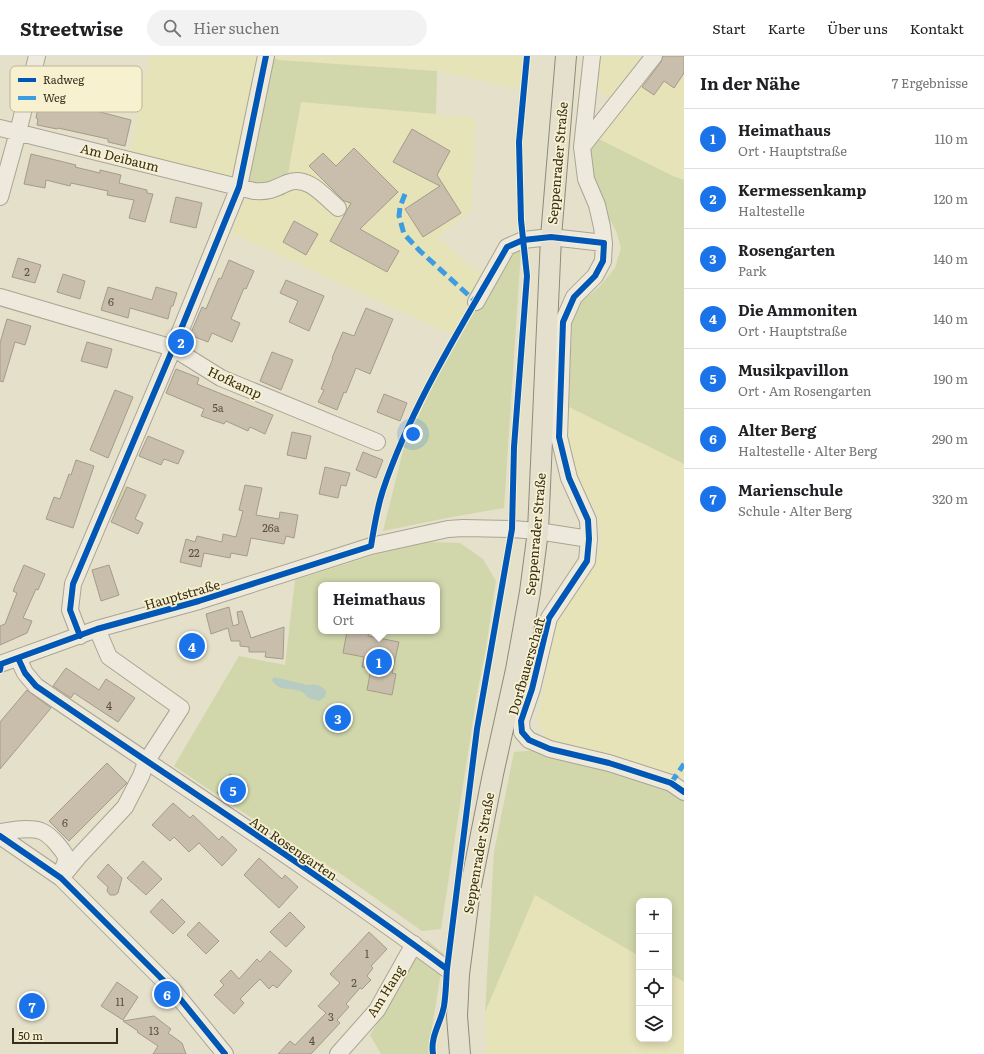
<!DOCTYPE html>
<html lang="de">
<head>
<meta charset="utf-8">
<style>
	:root { --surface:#fff; --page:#f2f2f2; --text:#202124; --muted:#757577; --line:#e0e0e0; --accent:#1a73e8 }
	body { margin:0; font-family:Literata,serif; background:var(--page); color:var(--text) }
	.controls { position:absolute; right:12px; bottom:12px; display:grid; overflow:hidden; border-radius:8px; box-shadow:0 2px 10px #0003 }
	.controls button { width:36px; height:36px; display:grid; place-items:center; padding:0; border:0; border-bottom:1px solid var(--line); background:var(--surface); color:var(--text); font:20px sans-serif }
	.scale { position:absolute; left:12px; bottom:10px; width:106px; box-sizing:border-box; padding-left:4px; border:2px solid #382e1c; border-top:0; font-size:11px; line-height:14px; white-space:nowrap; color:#382e1c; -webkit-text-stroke:3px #f7f1cf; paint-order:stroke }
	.you { position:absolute; left:413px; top:378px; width:14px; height:14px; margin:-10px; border:3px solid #fff; border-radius:50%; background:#1a73e8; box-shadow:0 0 0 6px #1a73e833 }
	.badge { display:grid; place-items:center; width:26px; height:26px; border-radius:50%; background:var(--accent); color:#fff; font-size:13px; font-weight:700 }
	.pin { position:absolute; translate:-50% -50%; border:2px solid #fff; box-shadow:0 1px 4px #0006 }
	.popup { position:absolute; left:318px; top:526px; width:122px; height:52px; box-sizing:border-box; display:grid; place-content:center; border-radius:8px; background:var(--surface); filter:drop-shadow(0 1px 3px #0005); font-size:13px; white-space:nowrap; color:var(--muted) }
	.popup b { font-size:15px; color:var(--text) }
	.popup::after { content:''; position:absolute; left:50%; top:100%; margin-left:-8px; border:8px solid transparent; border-top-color:var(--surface) }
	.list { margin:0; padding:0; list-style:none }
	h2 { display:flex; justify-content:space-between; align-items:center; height:52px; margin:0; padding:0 16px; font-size:17px }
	h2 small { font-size:13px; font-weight:400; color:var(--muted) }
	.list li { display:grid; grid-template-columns:26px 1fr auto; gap:12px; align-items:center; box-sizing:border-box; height:60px; padding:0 16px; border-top:1px solid var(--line) }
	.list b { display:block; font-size:15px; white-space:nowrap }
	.list p { margin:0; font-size:13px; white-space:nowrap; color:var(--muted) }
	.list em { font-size:13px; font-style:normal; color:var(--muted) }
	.icon { flex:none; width:22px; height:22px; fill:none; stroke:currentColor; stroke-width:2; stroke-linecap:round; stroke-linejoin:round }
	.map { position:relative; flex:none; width:684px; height:998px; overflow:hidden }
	header { display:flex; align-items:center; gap:24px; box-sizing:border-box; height:56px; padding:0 20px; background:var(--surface); border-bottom:1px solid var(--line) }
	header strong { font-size:19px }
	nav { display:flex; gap:22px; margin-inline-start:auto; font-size:14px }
	.search { width:280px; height:36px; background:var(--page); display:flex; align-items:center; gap:10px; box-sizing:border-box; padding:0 14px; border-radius:22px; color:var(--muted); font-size:15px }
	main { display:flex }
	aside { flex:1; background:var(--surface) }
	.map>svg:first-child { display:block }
</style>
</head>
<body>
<header>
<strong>Streetwise</strong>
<div class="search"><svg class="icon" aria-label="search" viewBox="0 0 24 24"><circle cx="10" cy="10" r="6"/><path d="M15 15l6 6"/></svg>Hier suchen</div>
<nav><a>Start</a><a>Karte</a><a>Über uns</a><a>Kontakt</a></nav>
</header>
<main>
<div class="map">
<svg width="684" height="998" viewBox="0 0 684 998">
	<rect width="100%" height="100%" fill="#e5e0ca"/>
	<path fill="#e6e3b9" d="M150,0h109l-24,114 -5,6h-3l-97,-24z
		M269,0h254l-3,33 -83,-18 -158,-11z
		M595,0h89v124l-11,-4 -78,-39 23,-30 -27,-23z
		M301,46l174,16 -4,92 -34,28 49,41 -32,57 -222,-103 17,-47 35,10z
		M569,351l115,57v298l-14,19 -119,-32 -14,-30 21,-104 36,-51 7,-20 -3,-29 -29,-55z
		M684,710v25l-12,-8z
		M535,839l104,61v83h30v-66l15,9v72h-198l-1,-42z"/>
	<path fill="#d1d7ab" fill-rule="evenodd" d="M269,0l10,4 158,11 -1,43 -135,-12 -17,94 -35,-10z
		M595,81l78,39 11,4v284l-115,-57 3,-84 9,-21 19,-16 15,-18 6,-20 -5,-17 -12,-22 -14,-33 -2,-23z
		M521,194l-17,258 -52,9 -69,14 21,-84 29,-62 75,-133z
		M122,428l5,2 -12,28 -6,-2z
		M428,486l32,1 23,16 13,22 -10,67 -9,46 -36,235 -19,2 -81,-57 -100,-63 -67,-45 65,-110 46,9 10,-85 82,-26zM321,529h116v46h-116z
		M551,693l133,42v191l-15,-9v-72h-30v55l-104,-61 -50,117 9,-160 20,-100z
		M427,884l17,14 -15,92 1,8h-49l-11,-19z"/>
	<path fill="#b6cbc1" d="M274,621l33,8c7,-2 15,0 19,6l-1,6 -6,4 -11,-3c-8,-15 -27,-2 -36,-18z"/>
	<path fill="#c9beab" stroke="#a59b89" d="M663,0h21v17l-10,15 -10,-7 -10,14 -12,-8 19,-25z
		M75,45l11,3v2l10,3v2l35,9 -6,26 -17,-4v-3l-50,-11 -1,1 -20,-4 1,-6 -2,-1 2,-11 13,3 2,-7 21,4z
		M412,73l38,22 -13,24 24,38 -38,24 -18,-28 35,-23 -47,-24z
		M354,92l44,44 -38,37 39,22 -12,21 -57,-31 21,-38 -7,-2 -35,-35 14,-13 13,13z
		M31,98l45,11 -1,2 25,6v-3l21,5 -2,8 28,7v3l6,1 -8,28 -16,-4 5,-18 -27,-5 1,-4 -37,-8 -1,3 -24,-6 -1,8 -21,-4z
		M176,141l26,6 -6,25 -26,-6z
		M294,165l24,13 -12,21 -23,-13z
		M18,202l23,7 -6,18 -23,-6z
		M229,204l25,11 -8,18 -2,-1 -13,31 9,4 -8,19 -20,-9 -4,9 -18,-7 12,-28 4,2 13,-31 2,1z
		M63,218l22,7 -5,18 -23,-7z
		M286,224l38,16 -15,35 -20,-9 9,-21 -18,-8z
		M108,231l44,13 4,-13 21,6 -4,13h-2l-3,13 -38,-11 -2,10 -27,-8z
		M366,252l27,11 -23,55 -14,-6 -10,25 -2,-1 -7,18 -19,-8 6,-12 -3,-1 12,-31h-1l11,-26 11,4z
		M7,263l24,7 -6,19 -10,-3 -12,40 -3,-1v-38z
		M87,286l25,7 -5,19 -26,-7z
		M272,296l21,8 -12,30 -21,-9z
		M176,313l23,9 -2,6 76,31 -8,19 -15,-7 -2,4 -22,-10 -2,3 -23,-8 3,-7 -38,-16z
		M115,334l18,7 -25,61 -18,-8z
		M384,338l23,9 -7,18 -23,-9z
		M292,376l19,4 -5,23 -19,-4z
		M148,380l36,15 -6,13 -14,-5 -3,6 -22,-9z
		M363,396l20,8 -7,18 -20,-8z
		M76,404l18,6 -21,62 -27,-9 8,-22 6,2 9,-25 2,1z
		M325,411l25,6 -4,13 -5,-1 -3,13 -19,-4z
		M245,429l17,3 -6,27 23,4 1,-7 18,3 -4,23 -8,-2 -2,8 -33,-6 -4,18 -16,-3 -1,5 -26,-5 -3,14 -21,-5 6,-23 9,3 2,-6 25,6 1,-8 13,3 7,-26 -4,-1z
		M127,431l19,8 -11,24 8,4 -5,11 -27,-12z
		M24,509l21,9 -7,16 -2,-1 -13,29 9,3 -5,12 -27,12v-19l5,-2 12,-31 -4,-2z
		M109,509l10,30 -18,6 -9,-31z
		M229,551l4,19 6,-2 -2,-12 5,-1 9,27 33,-11 -1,32 -18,-2 1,-5h-17v-5l-9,-1v-5h-9l-3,-13 -17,6 -5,-20z
		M347,575h22l-1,5 31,6 -7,31 4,1 -4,21 -25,-5 4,-21 -9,-2 2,-10 -21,-4z
		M66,612l33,22 7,-11 29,19 -17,24 -44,-29 -3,5 -18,-12z
		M27,634l24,18 -51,61v-47z
		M107,707l20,20 -58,58 -20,-20z
		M230,718l18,12 -13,19 -18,-12z
		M173,747l17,15 3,-3 26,25 3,-4 15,14 -15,16 -23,-23 -10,9 -15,-15 -4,4 -18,-16z
		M259,802l23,21 3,-4 13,12 -19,21 -35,-33z
		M143,805l19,18 -16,16 -19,-17z
		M108,808l14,14 -4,15 -3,2h-5l-3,-4 1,-4 -11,-10z
		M162,843l23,23 -12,12 -23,-22z
		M290,856l15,15 -19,20 -16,-15z
		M199,866l20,19 -13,13 -19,-19z
		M369,876l18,17 -16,17 2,2 -6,8 4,4 -9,9 -2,-1 -14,16 3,3 -12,13 3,3 -29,31h-33l12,-13 5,4 31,-32 -8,-7 22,-23 -10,-9z
		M270,895l22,20 -15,17 -4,-3 -4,4 -9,-10 -20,20 4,4 -10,11 -20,-19 10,-10 -4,-4 11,-11 8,9 18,-20 3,3z
		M117,926l21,15 -15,23 -22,-14z
		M154,960l17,13 -3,4 14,10 4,11h-33l5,-8 -21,-14 1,-1 -15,-10z"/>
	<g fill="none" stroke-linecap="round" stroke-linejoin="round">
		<g stroke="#aaa494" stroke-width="18">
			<path id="minor" d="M592,0l-10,91 4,32 11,26 5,22 2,16 -1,18 -8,15 -21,21 -11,25 -4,115 10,41 19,42 1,19 -2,22 -38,57 -17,71 -11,32 1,11 7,8 21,9 59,14 62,20 13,9
				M0,72l254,63c15,1 20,-2 33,-8 20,-9 37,13 51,25
				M582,91l72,-91
				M0,141l18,-65 19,-76
				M0,241l173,51 48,30 156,64
				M476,246l31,-55 16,-7 28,-3 53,6
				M80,580l-10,-26 3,-26 104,-245 62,-152 27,-131
				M18,602l7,15 11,13c137,94 277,184 411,283l12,5
				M0,608l97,-35 102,-28 172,-55 77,-17 15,-1 49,1 26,2 51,8
				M0,776c12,-2 29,-5 41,-1 10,4 21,18 26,27l-6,16
				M0,780l61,42 111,111 53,65
				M61,822l19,-23 45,-48 16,-31 5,-14 35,-54 -72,-51 -12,-28
				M338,998l39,-44 37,-66"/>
		</g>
		<g stroke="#8f8a7a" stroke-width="22">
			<path id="major" d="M460,998l-3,-38 2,-42 11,-84 23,-116 23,-104 14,-78 8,-61 13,-294 15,-181"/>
		</g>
		<use href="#minor" stroke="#ede9dc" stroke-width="16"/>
		<use href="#major" stroke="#e4e0cd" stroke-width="20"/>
		<path stroke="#3e9ddf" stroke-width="5" stroke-dasharray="10 5" stroke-linecap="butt" d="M405,138l-5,13 -1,9 5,18 16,17 56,51 -2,3
			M671,727l13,-19"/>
		<g stroke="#f7f1cf" stroke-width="8">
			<path id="cycleway" d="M80,580l-10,-26 3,-26 104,-245 62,-152 27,-131
				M18,602l7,15 11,13c137,94 277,184 411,283
				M0,614l1,-6 96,-35 102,-28 172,-55c3,-19 6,-38 12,-56 29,-86 79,-164 124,-243l16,-7 28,-3 53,6 -1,18 -8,15 -21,21 -11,25 -4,115 10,41 19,42 1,19 -2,22 -38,57 -17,71 -11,32 1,11 7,8 21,9 59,14 62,20 13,9
				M0,780l61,42 111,111 53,65
				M433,998c-3,-18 8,-31 11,-48 2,-12 2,-25 3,-37l30,-240 35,-200 2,-82 13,-171 -6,-56 -2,-78 8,-86"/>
		</g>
		<use href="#cycleway" stroke="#0057b8" stroke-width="6"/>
	</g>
	<g text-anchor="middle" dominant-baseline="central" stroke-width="3.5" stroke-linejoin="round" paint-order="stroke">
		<g font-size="11" fill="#5c5240">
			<text x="27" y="215">2</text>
			<text x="111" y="245">6</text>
			<text x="218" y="351">5a</text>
			<text x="271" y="471">26a</text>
			<text x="194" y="496">22</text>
			<text x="109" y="649">4</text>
			<text x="65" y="766">6</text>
			<text x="367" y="897">1</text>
			<text x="354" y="926">2</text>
			<text x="120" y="945">11</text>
			<text x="331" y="960">3</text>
			<text x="154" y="974">13</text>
			<text x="312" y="984">4</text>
		</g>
		<g font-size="13" fill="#382e1c" stroke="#f7f1cf">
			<text transform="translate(120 101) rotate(14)">Am Deibaum</text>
			<text transform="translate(557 107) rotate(-85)">Seppenrader Straße</text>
			<text transform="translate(235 326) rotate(25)">Hofkamp</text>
			<text transform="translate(535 478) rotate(-85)">Seppenrader Straße</text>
			<text transform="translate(182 538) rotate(-16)">Hauptstraße</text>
			<text transform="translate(526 610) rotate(-74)">Dorfbauerschaft</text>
			<text transform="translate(294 792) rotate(34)">Am Rosengarten</text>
			<text transform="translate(478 797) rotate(-80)">Seppenrader Straße</text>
			<text transform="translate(385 935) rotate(-58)">Am Hang</text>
		</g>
	</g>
	<rect x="10" y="10" width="132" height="46" rx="6" fill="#f7f1cf" stroke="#beb699" stroke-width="1"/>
	<rect x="18" y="22" width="18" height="4" fill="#0057b8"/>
	<rect x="18" y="40" width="18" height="4" fill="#3e9ddf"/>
	<g font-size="11" fill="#382e1c">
		<text x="43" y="28">Radweg</text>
		<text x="43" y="46">Weg</text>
	</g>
</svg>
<div class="controls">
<button>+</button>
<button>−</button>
<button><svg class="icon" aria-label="locate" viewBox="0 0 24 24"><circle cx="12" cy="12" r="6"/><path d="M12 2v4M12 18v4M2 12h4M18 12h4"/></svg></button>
<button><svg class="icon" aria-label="layers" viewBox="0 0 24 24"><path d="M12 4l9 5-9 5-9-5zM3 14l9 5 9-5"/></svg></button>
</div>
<div class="scale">50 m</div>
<div class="you"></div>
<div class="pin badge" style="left:379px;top:606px">1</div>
<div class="popup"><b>Heimathaus</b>Ort</div>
<div class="pin badge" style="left:181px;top:286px">2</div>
<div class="pin badge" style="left:338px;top:662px">3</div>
<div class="pin badge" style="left:192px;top:590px">4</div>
<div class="pin badge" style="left:233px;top:734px">5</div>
<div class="pin badge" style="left:167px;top:938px">6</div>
<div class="pin badge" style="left:32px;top:950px">7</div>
</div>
<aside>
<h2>In der Nähe<small>7 Ergebnisse</small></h2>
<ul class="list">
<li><span class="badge">1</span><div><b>Heimathaus</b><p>Ort · Hauptstraße</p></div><em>110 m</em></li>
<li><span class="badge">2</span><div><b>Kermessenkamp</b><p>Haltestelle</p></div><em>120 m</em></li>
<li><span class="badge">3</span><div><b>Rosengarten</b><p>Park</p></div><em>140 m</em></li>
<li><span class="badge">4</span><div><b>Die Ammoniten</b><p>Ort · Hauptstraße</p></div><em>140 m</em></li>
<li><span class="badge">5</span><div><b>Musikpavillon</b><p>Ort · Am Rosengarten</p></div><em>190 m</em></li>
<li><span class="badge">6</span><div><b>Alter Berg</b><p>Haltestelle · Alter Berg</p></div><em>290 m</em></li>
<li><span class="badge">7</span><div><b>Marienschule</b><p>Schule · Alter Berg</p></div><em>320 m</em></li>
</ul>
</aside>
</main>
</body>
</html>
